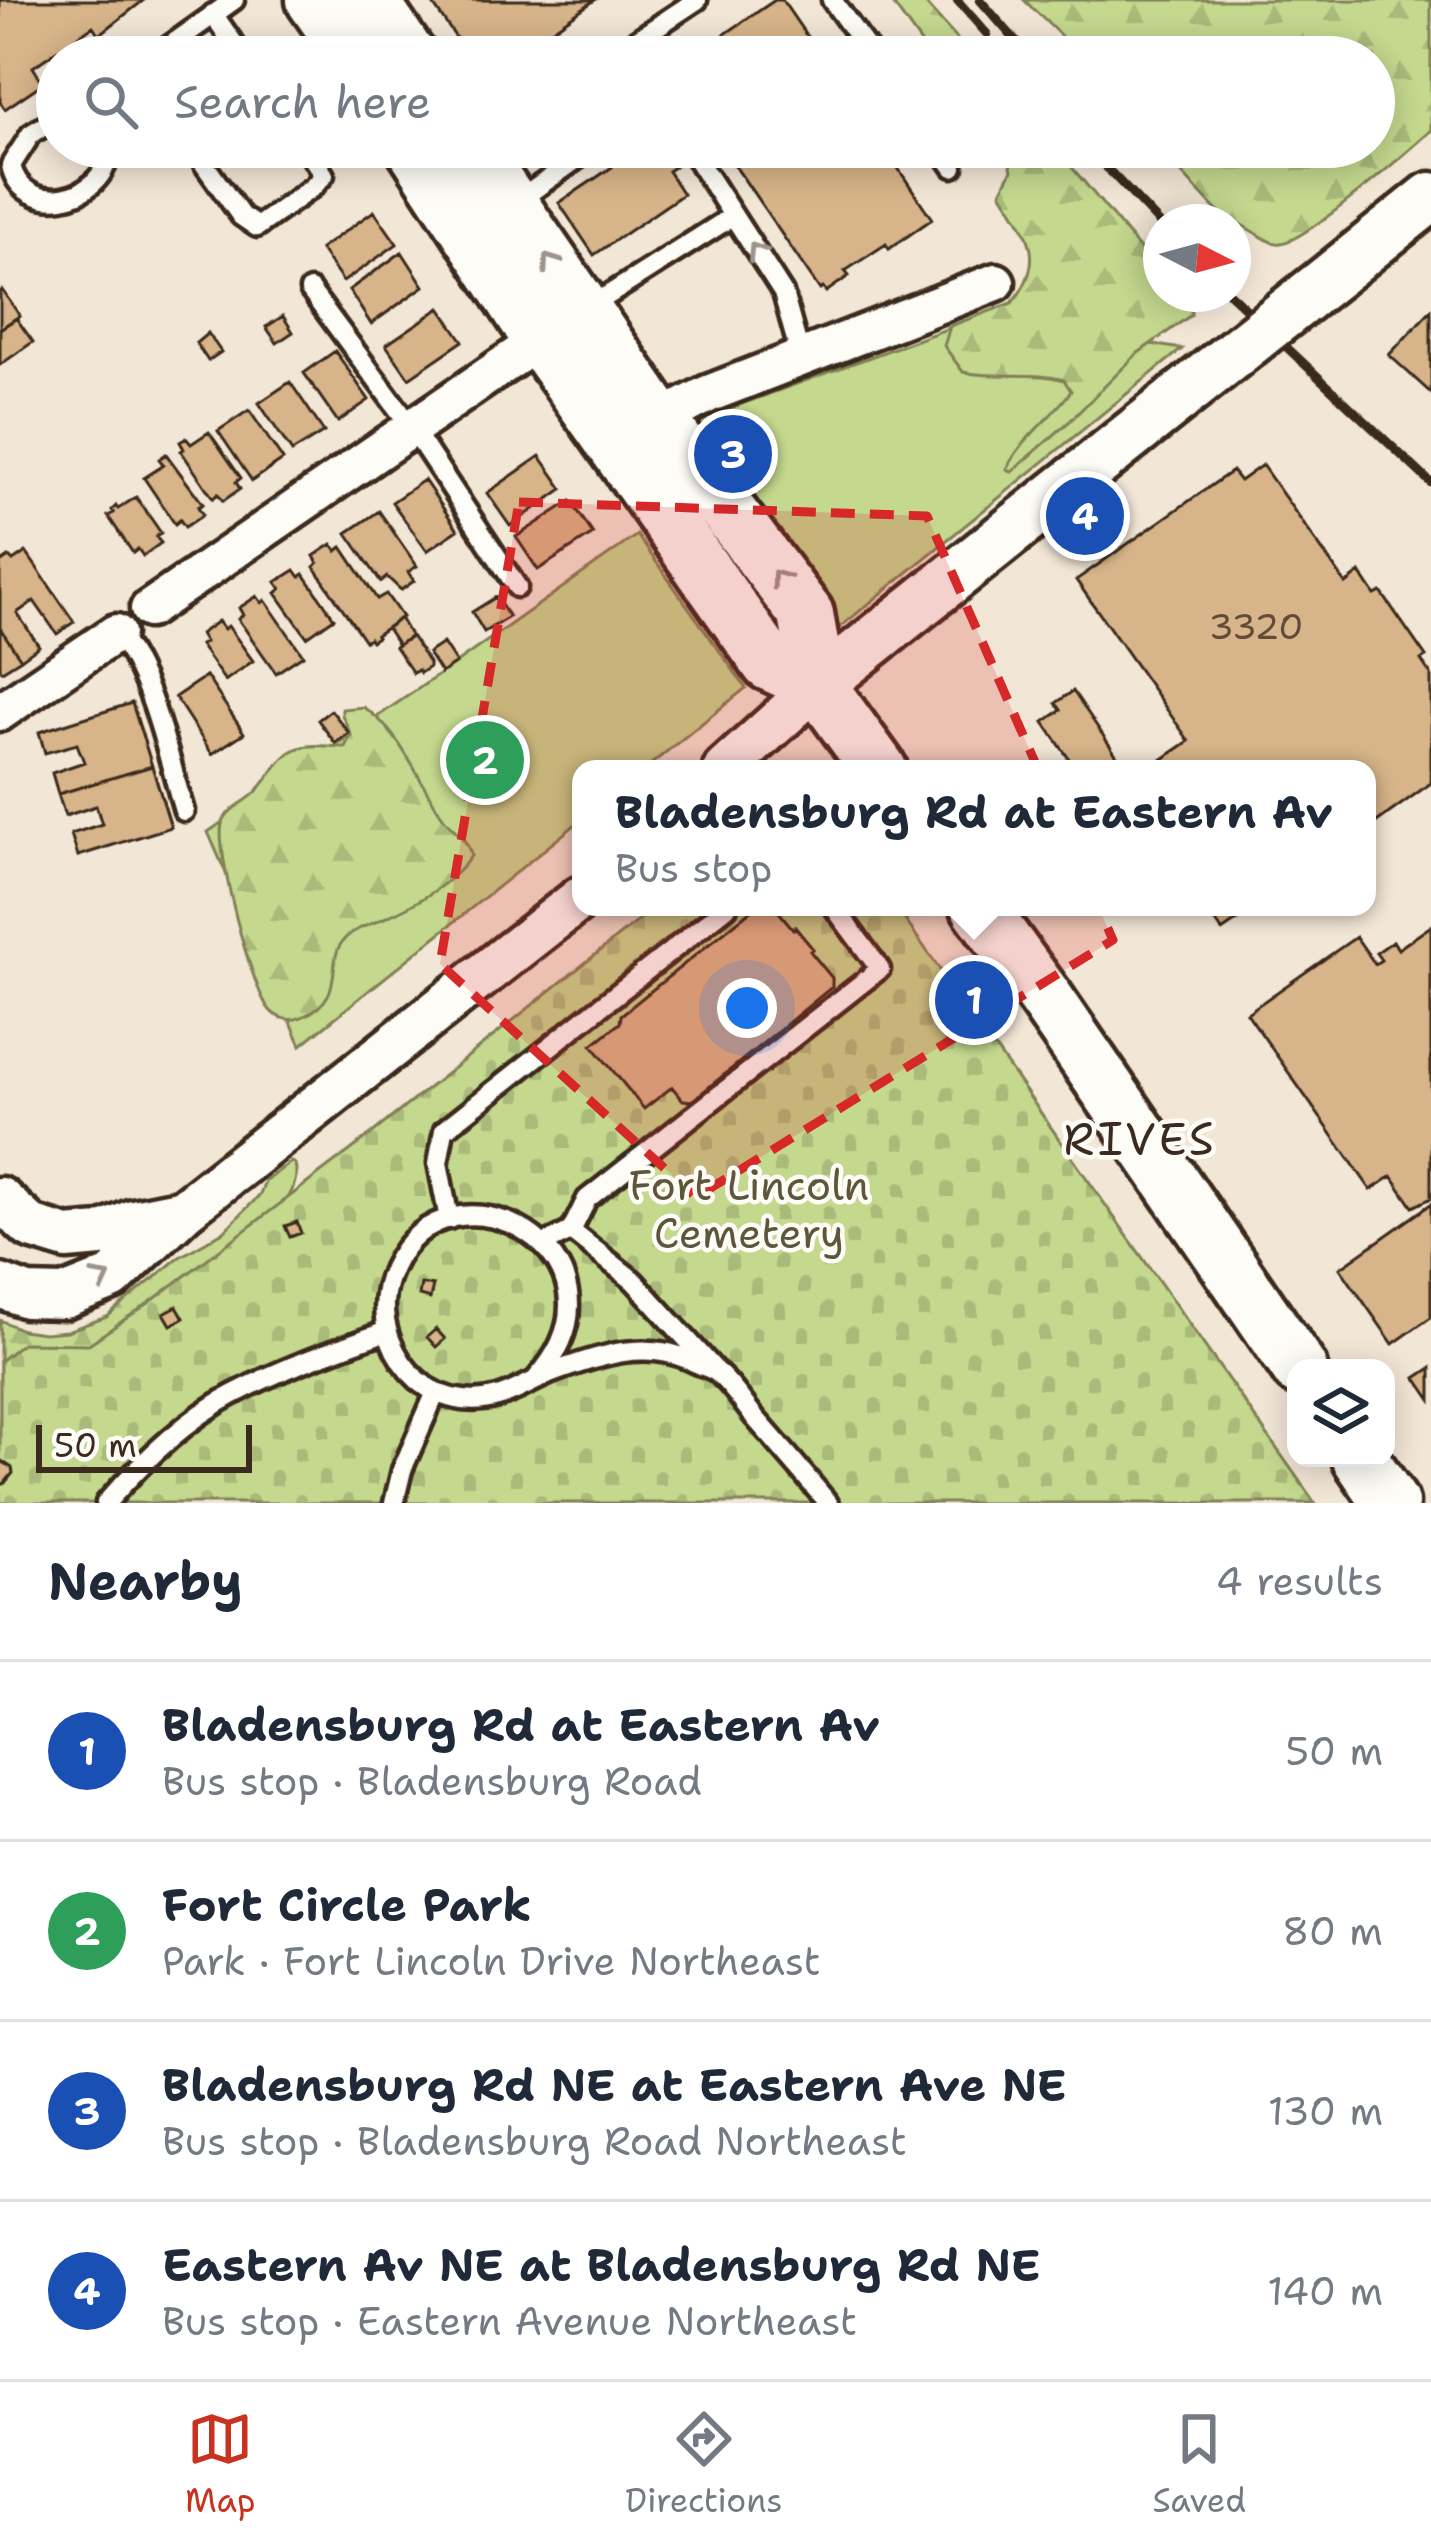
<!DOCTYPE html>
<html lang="en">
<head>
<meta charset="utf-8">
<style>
	:root { --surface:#fff; --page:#f2f2f3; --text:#1f2937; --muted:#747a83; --line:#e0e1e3; --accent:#c8321e }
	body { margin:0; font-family:"Shantell Sans",sans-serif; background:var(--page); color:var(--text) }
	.controls { position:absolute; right:36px; bottom:36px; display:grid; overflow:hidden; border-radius:24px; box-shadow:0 6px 30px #0003 }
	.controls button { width:108px; height:108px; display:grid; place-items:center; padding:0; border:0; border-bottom:3px solid var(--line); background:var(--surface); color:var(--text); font:60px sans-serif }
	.compass { position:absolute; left:1143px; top:204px; width:108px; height:108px; border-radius:50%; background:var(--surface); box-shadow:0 6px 30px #0003; rotate:96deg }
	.scale { position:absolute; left:36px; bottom:30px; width:216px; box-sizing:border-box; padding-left:12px; border:6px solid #3b2a1e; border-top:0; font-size:33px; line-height:42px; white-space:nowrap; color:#3b2a1e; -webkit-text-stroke:9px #fdfcf7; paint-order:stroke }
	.you { position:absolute; left:747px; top:1008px; width:42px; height:42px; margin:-30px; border:9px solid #fff; border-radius:50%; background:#1a73e8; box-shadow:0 0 0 18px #1a73e833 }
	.badge { display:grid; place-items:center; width:78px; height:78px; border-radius:50%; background:var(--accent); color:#fff; font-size:39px; font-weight:700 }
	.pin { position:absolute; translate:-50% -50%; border:6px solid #fff; box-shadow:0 3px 12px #0006 }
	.popup { position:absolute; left:572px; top:760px; width:804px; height:156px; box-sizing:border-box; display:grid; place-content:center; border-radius:24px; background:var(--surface); filter:drop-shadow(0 3px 9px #0005); font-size:39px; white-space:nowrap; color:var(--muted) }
	.popup b { font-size:45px; color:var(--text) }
	.popup::after { content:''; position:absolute; left:50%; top:100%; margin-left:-24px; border:24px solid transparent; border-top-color:var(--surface) }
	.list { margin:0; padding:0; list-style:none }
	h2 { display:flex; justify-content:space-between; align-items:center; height:156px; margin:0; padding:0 48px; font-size:51px }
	h2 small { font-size:39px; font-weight:400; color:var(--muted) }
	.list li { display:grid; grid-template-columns:78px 1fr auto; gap:36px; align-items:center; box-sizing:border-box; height:180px; padding:0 48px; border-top:3px solid var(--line) }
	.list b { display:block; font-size:45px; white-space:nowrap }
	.list p { margin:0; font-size:39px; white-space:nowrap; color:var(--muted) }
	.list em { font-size:39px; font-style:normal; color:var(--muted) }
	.icon { flex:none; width:66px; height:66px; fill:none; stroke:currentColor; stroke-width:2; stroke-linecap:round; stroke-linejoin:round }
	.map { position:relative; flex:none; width:1431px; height:1503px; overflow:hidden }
	.search { position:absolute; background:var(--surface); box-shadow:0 6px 30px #0003; left:36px; right:36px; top:36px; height:132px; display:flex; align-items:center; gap:30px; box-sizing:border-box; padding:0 42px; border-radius:66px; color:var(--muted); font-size:45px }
	.sheet { height:876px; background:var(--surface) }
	nav { display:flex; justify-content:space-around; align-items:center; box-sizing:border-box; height:168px; border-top:3px solid var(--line); background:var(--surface); font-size:33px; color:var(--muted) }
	nav a { display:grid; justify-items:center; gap:6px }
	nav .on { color:var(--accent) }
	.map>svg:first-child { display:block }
</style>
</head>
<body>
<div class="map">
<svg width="1431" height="1503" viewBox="0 0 1431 1503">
	<defs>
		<pattern id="forest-firs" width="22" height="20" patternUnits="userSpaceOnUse" patternTransform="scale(3)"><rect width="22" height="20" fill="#c4d88e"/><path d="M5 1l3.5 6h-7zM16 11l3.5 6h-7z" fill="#a9ba7a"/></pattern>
		<pattern id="cemetery-stones" width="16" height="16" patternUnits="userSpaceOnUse" patternTransform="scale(3)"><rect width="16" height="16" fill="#c4d88e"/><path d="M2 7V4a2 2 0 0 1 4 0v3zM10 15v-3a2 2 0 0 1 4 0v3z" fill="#a9ba7a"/></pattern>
	</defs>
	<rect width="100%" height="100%" fill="#f2e6d6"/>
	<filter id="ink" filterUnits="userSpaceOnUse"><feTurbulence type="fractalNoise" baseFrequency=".00833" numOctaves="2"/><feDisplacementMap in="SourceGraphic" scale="24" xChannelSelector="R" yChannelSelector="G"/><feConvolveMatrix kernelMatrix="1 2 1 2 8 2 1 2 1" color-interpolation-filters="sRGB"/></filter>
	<g filter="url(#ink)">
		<path fill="#c4d88e" stroke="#808156" stroke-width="3" d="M979,317l203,32 -343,279 -141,-208z
			M637,535l109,153 -101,81h-64v51l-280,225 -93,-213 248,-169z"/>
		<path fill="url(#forest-firs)" stroke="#808156" stroke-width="3" d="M890,0h32l51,57h-42z
			M1024,0h407v131c-24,21 -125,110 -150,112 -4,1 -7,-1 -10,-1l-55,-32 -59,-63h217v-90h-296l-18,-22z
			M1006,147h49l94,113 12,10v24h22l8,13v8l-54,39 -67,67 -58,51 -5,-3c14,-31 44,-50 64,-78l-7,-11c-33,-9 -67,-1 -101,-8l-19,-26 6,-20 62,-23c37,-44 15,-71 -11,-111l11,-22z
			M363,707c38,24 55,74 80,110 10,14 25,21 28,39 -21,30 -56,49 -89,63 -10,5 -25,9 -33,16 -29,22 3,60 -47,82 -12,5 -25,2 -33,-8 -18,-22 -54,-160 -47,-185 5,-16 22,-20 33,-31 14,-13 26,-40 44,-45 14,-5 32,-1 46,-1l6,-12 -9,-20v-6z
			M291,1162l4,2c5,20 -9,38 -20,54l-275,208v-106l22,10 22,3 23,-2 40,-14 71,-59 45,-26 37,-37 5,-14z"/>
		<path fill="url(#cemetery-stones)" stroke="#808156" stroke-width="3" d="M655,907h241l419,596h-1315v-142l22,-18 67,1 64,-44 198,-150z"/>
		<path fill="#d7b489" stroke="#3b2a1e" stroke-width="3" d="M0,0h144l-45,35 -6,-9 -60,41 10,16 -38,26 -5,-7z
			M430,0h165l-58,40 3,5 -13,12h-61l-5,-7 2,-2z
			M775,0h7l39,57 -136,-1 12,-9 3,4z
			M611,147h9l6,9 14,-9h24l13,18 -9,6 15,23 -89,61 -35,-52 53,-36 -10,-14z
			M722,147h162l48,72 -43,30 -3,-5 -41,27 4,5 -23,16 -3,-4 -3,2z
			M374,211l23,33 -54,38 -23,-33z
			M402,252l22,34 -53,38 -22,-34z
			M2,290l18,26 -20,13v-37z
			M440,308l23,33 -54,37 -23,-33z
			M1431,310v83l-42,-38z
			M283,316l10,16 -16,11 -11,-16z
			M16,318l17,24 -33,23v-36z
			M208,333l13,19 -13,9 -12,-18z
			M335,351l34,49 -31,22 -34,-49z
			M290,382l34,50 -32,20 -33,-49z
			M249,410l34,50 -31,21 -34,-50z
			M209,432l32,46 -5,4 4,7 -17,12 -5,-7 -5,4 -32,-47 3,-2 -4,-7 6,-4 5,6z
			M166,454l37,50 -5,3 5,8 -18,12 -5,-7 -5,4 -31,-46 20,-13 -5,-6z
			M540,456l23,33 -53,37 -23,-33z
			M1262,465l84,119 14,-11 15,22 6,-3 45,65 -5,3 10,15v108l-64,46v-60h-219l41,-28 -113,-161 156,-109 8,10z
			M424,480l34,50 -31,21 -35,-49z
			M136,497l25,36 -5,4 5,6 -18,13 -5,-7 -5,4 -25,-37 6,-3 -2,-3 4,-4 2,3z
			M571,501l22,33 -55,36 -22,-33z
			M379,511l38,55 -9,6 6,9 -13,9 -14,-13 -6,5 -34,-49z
			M332,544l5,7 5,-4 35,52 9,-5 16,23 -26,18 1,2 -6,4 -2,-3 -4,3 -51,-74 4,-4 -4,-7z
			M26,552l48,70 -17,12 -23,-33 -17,12 22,33 -18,13 -21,-31v-65l9,-6 4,4z
			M295,570l5,7 4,-3 30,44 -27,19 -31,-44 5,-4 -5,-7z
			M257,596l5,7 3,-3 38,55 -27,18 -38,-54 5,-4 -4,-7z
			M496,597l13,20 -25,15 -12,-20z
			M400,618l11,19 -13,8 -11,-17z
			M218,621l6,8 4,-3 25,35 -28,20 -25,-36 5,-3 -5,-8z
			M0,628l21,31 -19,12 -2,-3z
			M411,636l18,27v4l-9,6 -2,-3 -5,3 -18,-26z
			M443,643l13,20 -15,10 -13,-20z
			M206,676l38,57 -32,21 -37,-57z
			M1073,691l44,65 -19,13h-22l-32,-47 17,-12 -5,-7z
			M132,703l20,63 -94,28 -6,-21 32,-11 -7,-18 -32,9 -6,-21z
			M331,710l18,23 -14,10 -17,-23z
			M152,766l19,61 -93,29 -7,-22 31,-10 -6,-18 -31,10 -7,-22z
			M755,907h20l18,22 2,-2 18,22 -3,2 22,27v9l-140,114 -9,-1 -11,-13 -28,22 -52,-64 28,-22 1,-8z
			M1206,907h51l-35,24z
			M1431,926v272l-18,9 -21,-31 -21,14 -124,-177 109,-76 19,27 6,-4 -5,-7 17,-12 5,8z
			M1431,1204v113l-38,27 -53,-76z
			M297,1222l4,11 -11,4 -5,-11z
			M421,1284l12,2 -3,13 -11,-3z
			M177,1306l7,12 -13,7 -7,-12z
			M436,1329l9,10 -9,8 -9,-10z
			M1431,1368v32l-15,-22z
			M0,1460l12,8 1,5 -9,11h-4z"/>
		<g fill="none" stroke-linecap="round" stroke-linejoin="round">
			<g stroke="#3b2a1e" stroke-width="27">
				<path id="service" d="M832,0l41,57
					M213,14l30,43
					M154,57l80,-57
					M611,57l86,-57
					M57,118l-26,16 -20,31c10,52 94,42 99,-18
					M192,147l49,69 16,11 56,-40 11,-12 -19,-28
					M689,147l94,146 18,65
					M939,147l14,20
					M515,203l79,-56
					M310,290l102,138 105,159
					M588,308l145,-92
					M116,633c36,42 52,124 68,178
					M449,1219l-11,-56 6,-33 283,-223
					M571,1231l16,-32 293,-230 -46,-62
					M544,1244l27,-13 63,50 79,87
					M537,1378c108,-122 -88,-231 -144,-110 -11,24 -12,46 -3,71 12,32 38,57 73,61 38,5 61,-17 94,-29 44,-16 88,-31 133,-11 7,4 18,7 25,11 16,12 29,34 42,49 24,27 48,55 71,83
					M106,1503c35,-40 79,-83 126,-108 50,-27 103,-45 155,-64
					M394,1503l8,-33 34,-78"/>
			</g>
			<g stroke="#3b2a1e" stroke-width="45">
				<path id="minor" d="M640,430l68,-36 288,-112
					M149,609l407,-280
					M0,712l116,-79"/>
			</g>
			<g stroke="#3b2a1e" stroke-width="51">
				<path id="tertiary" d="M725,769l93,-84
					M0,1199l31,28 36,11 34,-3 32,-14 50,-10
					M0,1286l27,10 37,1 48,-19 72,-68 397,-312"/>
			</g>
			<g stroke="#3b2a1e" stroke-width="57">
				<path id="secondary" d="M1335,274l96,-77
					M818,685l397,-316"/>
			</g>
			<g stroke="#3b2a1e" stroke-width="63">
				<path id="primary" d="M314,0l40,57
					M370,0l39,57
					M414,147l126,192 229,324 49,22
					M471,147l188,273 147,194 12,71 61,84
					M979,907l67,92 253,369
					M1360,1458l31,45"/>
			</g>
			<use href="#service" stroke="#fdfcf7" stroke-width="18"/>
			<use href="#minor" stroke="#fdfcf7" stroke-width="36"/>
			<use href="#tertiary" stroke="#fdfcf7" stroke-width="42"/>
			<use href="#secondary" stroke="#fdfcf7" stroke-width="48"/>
			<use href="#primary" stroke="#fdfcf7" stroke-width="54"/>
			<path stroke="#3b2a1e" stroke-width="9" d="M957,0l30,34
				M980,0l50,57
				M1087,147l74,78
				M1230,294l201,189"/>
			<g stroke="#3b2a1e" stroke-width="57" stroke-linecap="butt">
				<path id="secondary-bridge" d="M1215,369l120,-95"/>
			</g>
			<use href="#secondary-bridge" stroke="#fdfcf7" stroke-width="48"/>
		</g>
		<defs><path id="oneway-chevron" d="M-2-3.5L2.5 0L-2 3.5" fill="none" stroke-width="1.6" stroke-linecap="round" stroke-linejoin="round" transform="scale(3)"/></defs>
		<g stroke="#9c938a">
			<use href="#oneway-chevron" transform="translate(756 251) rotate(-123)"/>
			<use href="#oneway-chevron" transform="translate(550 262) rotate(-125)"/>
			<use href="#oneway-chevron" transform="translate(779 578) rotate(-127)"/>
			<use href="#oneway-chevron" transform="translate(102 1279) rotate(-28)"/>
		</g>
	</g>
	<path fill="#d62828" fill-opacity="0.2" stroke="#d62828" stroke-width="9" stroke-dasharray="24 15" stroke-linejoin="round" d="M519,502l408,14 186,424 -417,257 -256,-233z"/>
	<g text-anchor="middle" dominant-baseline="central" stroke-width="9" stroke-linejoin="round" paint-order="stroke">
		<g font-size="36" fill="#624c39">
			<text x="1256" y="626">3320</text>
		</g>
		<g font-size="42" fill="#5d563a" stroke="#fdfcf7">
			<text x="749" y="1185">Fort Lincoln<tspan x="749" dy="48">Cemetery</tspan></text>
		</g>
		<g font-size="45" letter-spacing="3" fill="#3b2a1e" stroke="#fdfcf7">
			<text x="1140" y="1139">RIVES</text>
		</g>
	</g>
</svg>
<div class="controls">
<button><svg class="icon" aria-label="layers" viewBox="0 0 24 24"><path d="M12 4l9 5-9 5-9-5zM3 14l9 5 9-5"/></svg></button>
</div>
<svg class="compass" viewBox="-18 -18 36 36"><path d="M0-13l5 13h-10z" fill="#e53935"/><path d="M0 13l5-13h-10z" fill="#747a83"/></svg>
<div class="scale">50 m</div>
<div class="you"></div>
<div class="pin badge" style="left:974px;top:1000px;background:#1a4fb4">1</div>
<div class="popup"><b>Bladensburg Rd at Eastern Av</b>Bus stop</div>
<div class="pin badge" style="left:485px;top:760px;background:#2e9e5b">2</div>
<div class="pin badge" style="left:733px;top:454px;background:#1a4fb4">3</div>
<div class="pin badge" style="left:1085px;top:516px;background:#1a4fb4">4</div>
<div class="search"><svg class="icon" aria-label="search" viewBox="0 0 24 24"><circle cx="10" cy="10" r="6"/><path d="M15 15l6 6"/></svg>Search here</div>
</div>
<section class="sheet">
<h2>Nearby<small>4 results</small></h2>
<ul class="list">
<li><span class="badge" style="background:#1a4fb4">1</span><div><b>Bladensburg Rd at Eastern Av</b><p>Bus stop · Bladensburg Road</p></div><em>50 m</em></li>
<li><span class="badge" style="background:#2e9e5b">2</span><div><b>Fort Circle Park</b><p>Park · Fort Lincoln Drive Northeast</p></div><em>80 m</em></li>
<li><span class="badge" style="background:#1a4fb4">3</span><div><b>Bladensburg Rd NE at Eastern Ave NE</b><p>Bus stop · Bladensburg Road Northeast</p></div><em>130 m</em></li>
<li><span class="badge" style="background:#1a4fb4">4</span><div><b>Eastern Av NE at Bladensburg Rd NE</b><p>Bus stop · Eastern Avenue Northeast</p></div><em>140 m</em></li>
</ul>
</section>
<nav>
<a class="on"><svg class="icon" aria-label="map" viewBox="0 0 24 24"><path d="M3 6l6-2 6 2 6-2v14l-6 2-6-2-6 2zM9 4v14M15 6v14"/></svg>Map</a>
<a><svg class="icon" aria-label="directions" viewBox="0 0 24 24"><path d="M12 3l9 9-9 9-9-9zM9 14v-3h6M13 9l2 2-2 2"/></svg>Directions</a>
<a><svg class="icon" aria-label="saved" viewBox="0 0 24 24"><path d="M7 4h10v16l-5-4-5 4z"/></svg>Saved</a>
</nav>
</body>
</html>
